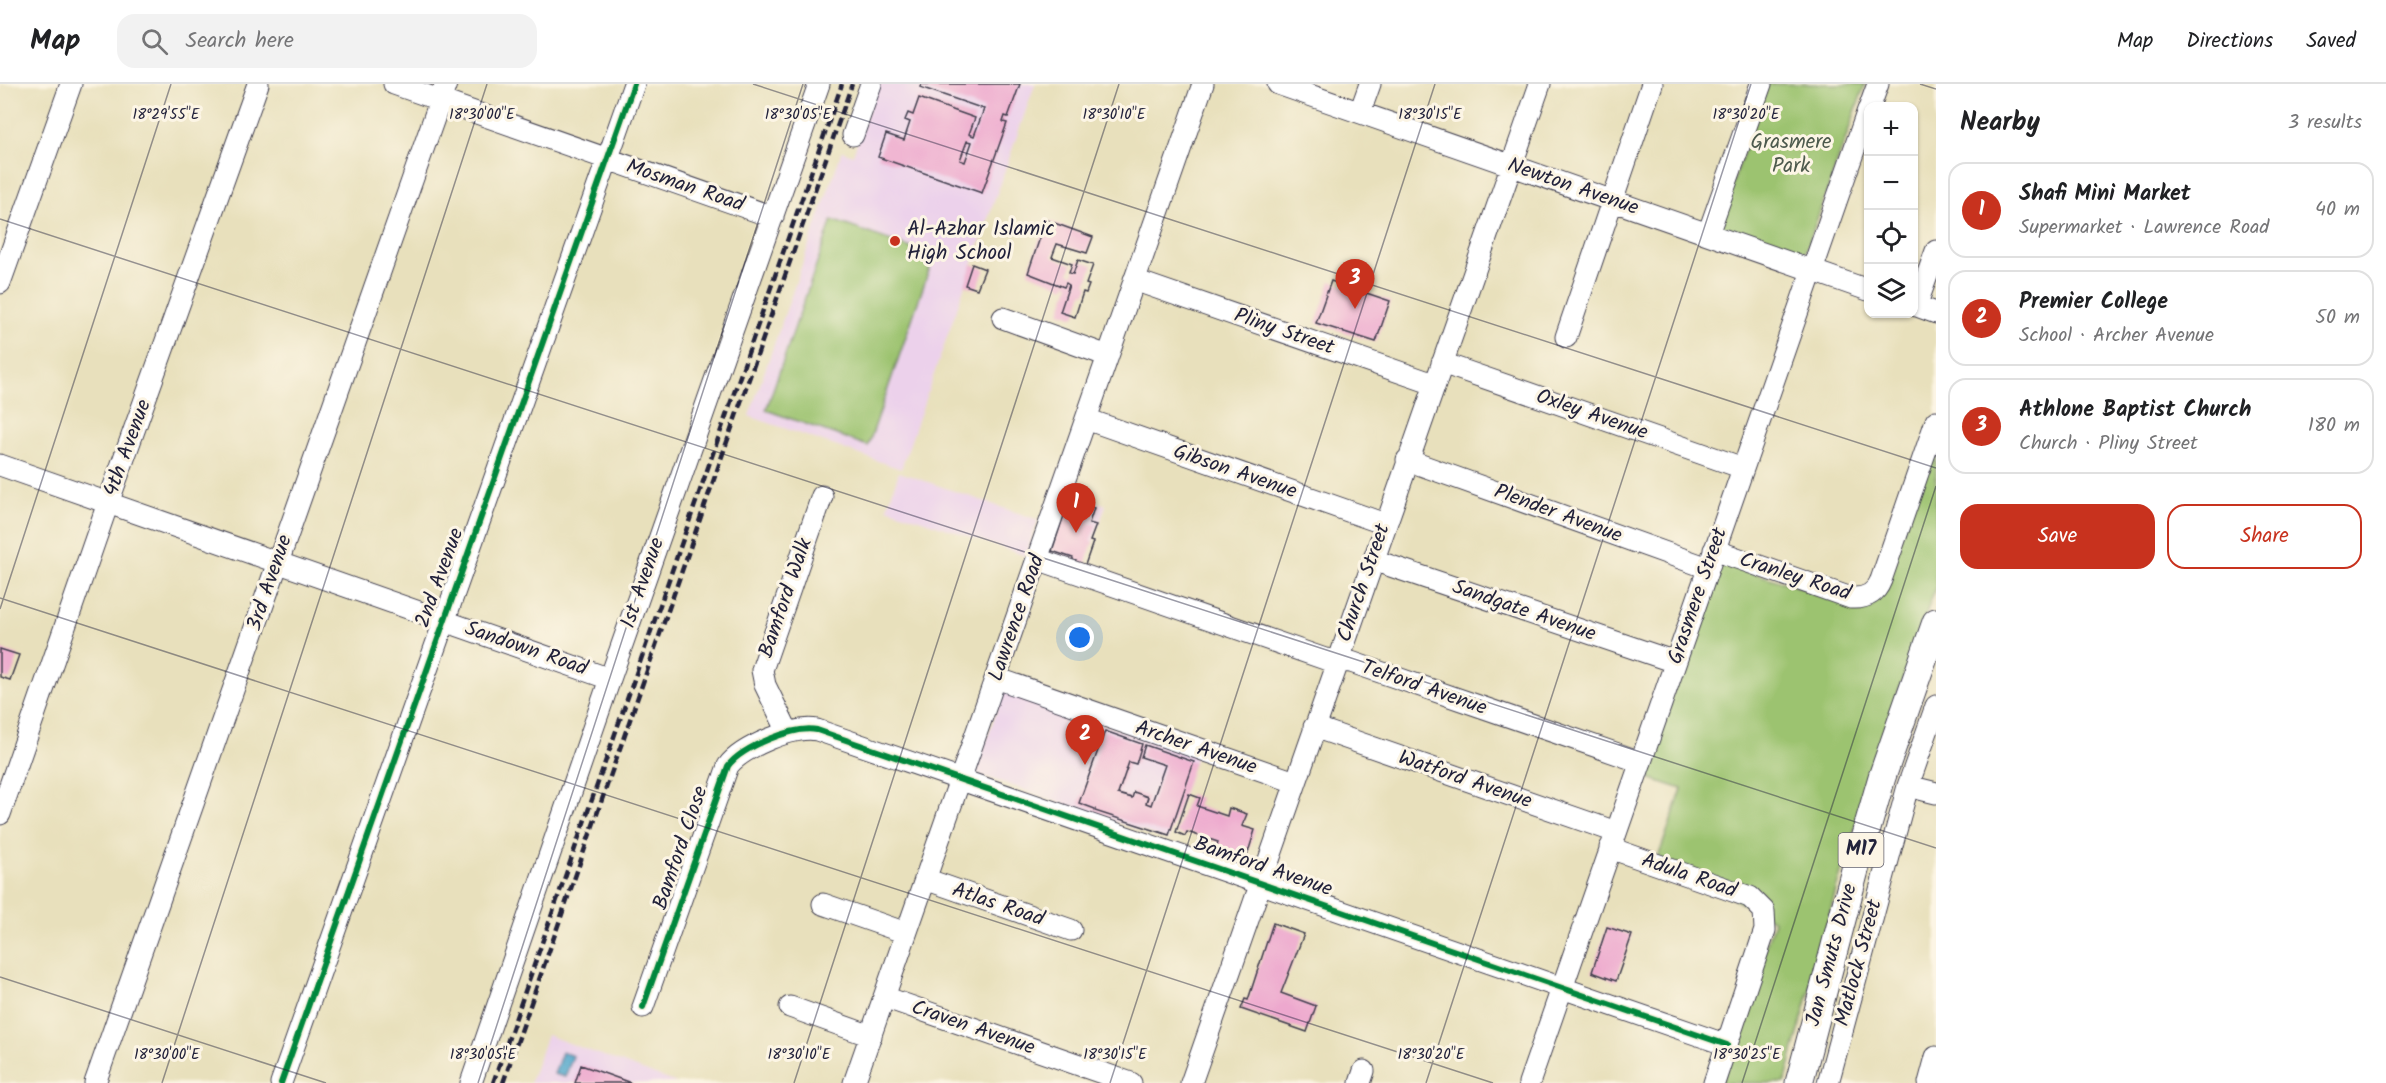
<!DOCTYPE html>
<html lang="en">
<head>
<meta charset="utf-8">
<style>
	:root { --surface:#fff; --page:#f2f2f2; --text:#202124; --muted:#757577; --line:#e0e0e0; --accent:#c8321e }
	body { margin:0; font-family:Kalam,sans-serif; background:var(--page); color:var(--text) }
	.controls { position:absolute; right:18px; top:18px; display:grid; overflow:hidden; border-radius:12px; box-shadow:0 2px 4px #0004 }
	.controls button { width:54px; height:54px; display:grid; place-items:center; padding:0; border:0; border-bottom:2px solid var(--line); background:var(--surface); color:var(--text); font:30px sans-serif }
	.you { position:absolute; left:1080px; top:554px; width:21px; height:21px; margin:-15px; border:4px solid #fff; border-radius:50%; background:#1a73e8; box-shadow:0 0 0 9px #1a73e833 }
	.badge { display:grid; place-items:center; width:39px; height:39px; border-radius:50%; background:var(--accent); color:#fff; font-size:20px; font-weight:700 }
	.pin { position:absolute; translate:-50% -50px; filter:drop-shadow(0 2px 3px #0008) }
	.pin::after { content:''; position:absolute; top:32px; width:21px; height:18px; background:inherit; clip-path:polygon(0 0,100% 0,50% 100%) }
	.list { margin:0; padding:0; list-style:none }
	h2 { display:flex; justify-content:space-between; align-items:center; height:78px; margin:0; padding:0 24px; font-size:26px }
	h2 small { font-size:20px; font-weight:400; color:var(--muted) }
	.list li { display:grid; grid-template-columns:39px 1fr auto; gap:18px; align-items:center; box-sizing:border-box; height:96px; margin:0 12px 12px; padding:0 12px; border:2px solid var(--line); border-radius:18px }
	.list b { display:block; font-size:22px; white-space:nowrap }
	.list p { margin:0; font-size:20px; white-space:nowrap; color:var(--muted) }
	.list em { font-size:20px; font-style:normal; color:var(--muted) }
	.actions { display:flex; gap:12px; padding:18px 24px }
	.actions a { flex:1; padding:14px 0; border:2px solid var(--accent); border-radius:18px; text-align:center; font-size:21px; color:var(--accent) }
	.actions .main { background:var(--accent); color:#fff }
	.icon { flex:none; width:33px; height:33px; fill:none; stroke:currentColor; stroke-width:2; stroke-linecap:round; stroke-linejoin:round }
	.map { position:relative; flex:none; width:1936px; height:999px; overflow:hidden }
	header { display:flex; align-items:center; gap:36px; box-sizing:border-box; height:84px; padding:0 30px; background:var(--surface); border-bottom:2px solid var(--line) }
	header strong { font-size:28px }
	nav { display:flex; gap:33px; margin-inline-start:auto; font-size:21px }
	.search { width:420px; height:54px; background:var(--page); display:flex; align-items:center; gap:15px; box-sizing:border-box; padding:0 21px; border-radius:18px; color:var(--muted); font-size:22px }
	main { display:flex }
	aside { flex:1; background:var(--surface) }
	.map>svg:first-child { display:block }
</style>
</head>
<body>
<header>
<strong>Map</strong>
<div class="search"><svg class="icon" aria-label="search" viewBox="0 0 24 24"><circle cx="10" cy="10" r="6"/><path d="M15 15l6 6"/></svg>Search here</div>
<nav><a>Map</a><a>Directions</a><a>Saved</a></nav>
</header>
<main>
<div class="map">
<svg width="1936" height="999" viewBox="0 0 1936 999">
	<rect width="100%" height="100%" fill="#fcf5e5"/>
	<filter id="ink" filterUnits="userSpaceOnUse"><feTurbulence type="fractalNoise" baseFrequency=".0167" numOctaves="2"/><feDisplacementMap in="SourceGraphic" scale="12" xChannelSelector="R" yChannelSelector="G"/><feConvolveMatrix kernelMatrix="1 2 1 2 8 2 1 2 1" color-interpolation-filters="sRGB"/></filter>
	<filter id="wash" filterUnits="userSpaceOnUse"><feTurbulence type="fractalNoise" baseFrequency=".008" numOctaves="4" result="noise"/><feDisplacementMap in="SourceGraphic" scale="24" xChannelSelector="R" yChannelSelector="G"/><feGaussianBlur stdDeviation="1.35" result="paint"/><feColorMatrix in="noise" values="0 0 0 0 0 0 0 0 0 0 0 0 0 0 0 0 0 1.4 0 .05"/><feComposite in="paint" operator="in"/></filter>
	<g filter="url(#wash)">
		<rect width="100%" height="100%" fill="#e8e0bc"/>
		<path fill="#ecd1eb" d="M877,0h158l-134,385 -152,-53 93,-265 11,4z
			M899,388l139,48 -12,36 -139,-48z
			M1068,408l38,13 -22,63 -35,-15z
			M1004,606l192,66 -28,84 -193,-67z
			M547,951l130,48h-147z"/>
		<path fill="#9cc36f" stroke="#5f7255" stroke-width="1.5" d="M1768,0h97l-60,169 -3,4 -80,-26 -4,-6z
			M832,136l102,36 -66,190 -102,-36z
			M1936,359v143l-45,125 -54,175 -52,197h-64l53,-162 -116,-63 24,-69 -40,-13 75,-214 148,45 10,-4z"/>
		<path fill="#4da4ca" stroke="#386382" stroke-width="1.5" d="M562,968l11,4 -8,21 -11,-3z"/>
		<g id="blocks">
			<path fill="#eda8ce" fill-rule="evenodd" d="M921,0h99l-12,33 -3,-1 -2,6 4,1 -25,70 -104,-36 8,-23 18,6 6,-18 -5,-2 3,-7 5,2 6,-17 56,20 -6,16 5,2 10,-27 -64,-22zM967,57l5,1 -7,20 -5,-2z
				M1046,136l47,17 -6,16 -30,-9 -5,13 20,7 -3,9 4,1 5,-14 15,5 -7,19 3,1 -3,8 -3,-1 -8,25 -15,-5 9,-27 -3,-2 -2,4 -36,-14z
				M972,180l13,5 -8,20 -12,-4z
				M1331,197l59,20 -14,41 -60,-19z
				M1069,416l25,8 -5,15 7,2 -6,16 3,1 -8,23 -12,-5v-2l-21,-7z
				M0,565l19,6 -9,25 -10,-3z
				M1105,647l37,13 -6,20 -7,-2 -11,32 14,4 2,-6 14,5 -2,6 5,2 14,-40 -24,-8 4,-12 49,17 -25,73 -74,-24v-2l-16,-6z
				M1189,710l11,4 -3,8 30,10 2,-8 18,6 -5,12 13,4 -9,29 -31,-9 3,-8 -31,-10 -2,4 -9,-4z
				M1273,839l31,11 -23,59 35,13 -9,26 -66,-23 4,-10 3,1z
				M1607,843l25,8 -16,46 -24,-9z
				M581,981l50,18h-56z"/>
		</g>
	</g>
	<g filter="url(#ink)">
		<use href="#blocks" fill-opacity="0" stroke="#403e4e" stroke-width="1.5"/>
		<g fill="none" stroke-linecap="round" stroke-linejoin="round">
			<g stroke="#403e4e" stroke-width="23">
				<path id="minor" d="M394,0l379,133
					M1278,0l590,206
					M1870,22l8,-22
					M1360,28l10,-28
					M853,51l18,-51
					M1708,150l53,-150
					M1134,196l300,104
					M0,199l71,-199
					M1914,221l22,8
					M1916,222l20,-55
					M1003,234l105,38
					M1566,253l86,-253
					M1442,279l301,105
					M1086,335l299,105
					M1407,376l301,108
					M0,381l610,214
					M1714,466l137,48c15,1 25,-5 30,-18l55,-159
					M1037,475l288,100 26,3 290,100
					M1373,476l302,102
					M996,594l299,104
					M1314,643l302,105
					M788,648l-23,-47 -3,-15 60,-174
					M1908,702l28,7
					M0,730l108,-311 150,-419
					M1610,764l140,49 14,14 1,19 -51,153
					M925,795l146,51
					M823,820l83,29
					M884,913l247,86
					M643,923l85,-241c14,-19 67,-41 89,-36l910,315
					M790,923l81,29
					M95,999l351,-999
					M281,999l353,-999
					M471,999l139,-404 209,-595
					M854,999l349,-999
					M1191,999l349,-999
					M1360,999l4,-12
					M1529,999l339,-973
					M1828,999l80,-297 28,-80
					M1929,999l7,-26"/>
			</g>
			<g stroke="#403e4e" stroke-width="29">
				<path id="major" d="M1799,999l56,-213 27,-93 54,-155"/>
			</g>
			<use href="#minor" stroke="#fff" stroke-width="21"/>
			<use href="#major" stroke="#fff" stroke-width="27"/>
			<path stroke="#22223b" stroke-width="4.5" stroke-dasharray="9 4.5" stroke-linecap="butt" d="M493,999l349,-999
				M503,999l349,-999"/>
			<g stroke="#fcf5e5" stroke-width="10">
				<path id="cycleway" d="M643,923l85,-241c14,-19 67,-41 89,-36l910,315
					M281,999l353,-999"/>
			</g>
			<use href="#cycleway" stroke="#00873e" stroke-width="6"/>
		</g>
	</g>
	<path fill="none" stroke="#22223b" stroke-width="1.5" stroke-opacity="0.45" d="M753,0l1183,384M1920,0l16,5M0,135l1936,629M0,514l1493,485M0,525l171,-525M0,893l326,106M162,999l325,-999M478,999l325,-999M794,999l325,-999M1110,999l325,-999M1426,999l325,-999M1742,999l194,-597"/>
	<circle fill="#c8321e" stroke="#fcf5e5" stroke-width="2" cx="895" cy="157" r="6"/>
	<g text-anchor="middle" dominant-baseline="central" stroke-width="6" stroke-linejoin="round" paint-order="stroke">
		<rect fill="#fcf5e5" stroke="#63616e" stroke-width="1.5" x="1838.5" y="749" width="45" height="34" rx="4.5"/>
		<g font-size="20" font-weight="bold" fill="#22223b">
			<text x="1861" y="766">M17</text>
		</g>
		<g font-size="21" fill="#4d5a4d" stroke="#fcf5e5">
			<text x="1791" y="58">Grasmere<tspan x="1791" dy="24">Park</tspan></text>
		</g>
		<g font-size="21" fill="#22223b" stroke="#fcf5e5">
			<text transform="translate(685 102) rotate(19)">Mosman Road</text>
			<text transform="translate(1573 103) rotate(19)">Newton Avenue</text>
			<text transform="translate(1284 248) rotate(19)">Pliny Street</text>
			<text transform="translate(1592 331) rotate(19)">Oxley Avenue</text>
			<text transform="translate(128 364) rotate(-70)">4th Avenue</text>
			<text transform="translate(1235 388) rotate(19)">Gibson Avenue</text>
			<text transform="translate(1558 430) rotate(20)">Plender Avenue</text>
			<text transform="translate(1795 493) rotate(18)">Cranley Road</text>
			<text transform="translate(440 494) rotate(-70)">2nd Avenue</text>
			<text transform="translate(270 499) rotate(-71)">3rd Avenue</text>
			<text transform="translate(643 499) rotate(-71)">1st Avenue</text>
			<text transform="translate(1364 499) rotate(-71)">Church Street</text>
			<text transform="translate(1698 512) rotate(-71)">Grasmere Street</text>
			<text transform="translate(786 514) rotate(-71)">Bamford Walk</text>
			<text transform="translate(1524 527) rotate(19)">Sandgate Avenue</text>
			<text transform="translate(1017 534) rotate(-71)">Lawrence Road</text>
			<text transform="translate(526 565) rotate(19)">Sandown Road</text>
			<text transform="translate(1424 604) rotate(19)">Telford Avenue</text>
			<text transform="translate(1196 664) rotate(19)">Archer Avenue</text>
			<text transform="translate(1465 696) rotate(19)">Watford Avenue</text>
			<text transform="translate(681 764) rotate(-71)">Bamford Close</text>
			<text transform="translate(1263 783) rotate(19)">Bamford Avenue</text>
			<text transform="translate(1689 792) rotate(19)">Adula Road</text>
			<text transform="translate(998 821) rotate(19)">Atlas Road</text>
			<text transform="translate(1832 871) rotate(-75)">Jan Smuts Drive</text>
			<text transform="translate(1859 879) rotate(-75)">Matlock Street</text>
			<text transform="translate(973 944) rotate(19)">Craven Avenue</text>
		</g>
		<g font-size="21" fill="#22223b" stroke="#fcf5e5" text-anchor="start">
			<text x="907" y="145">Al-Azhar Islamic<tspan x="907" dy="24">High School</tspan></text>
		</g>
	</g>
	<g font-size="15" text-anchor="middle" fill="#22223b" stroke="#fcf5e5" stroke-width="6" stroke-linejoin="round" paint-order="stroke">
		<text x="166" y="35">18°29'55"E</text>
		<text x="482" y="35">18°30'00"E</text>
		<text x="798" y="35">18°30'05"E</text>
		<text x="1114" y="35">18°30'10"E</text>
		<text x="1430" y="35">18°30'15"E</text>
		<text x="1746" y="35">18°30'20"E</text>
		<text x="167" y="975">18°30'00"E</text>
		<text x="483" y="975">18°30'05"E</text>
		<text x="799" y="975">18°30'10"E</text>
		<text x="1115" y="975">18°30'15"E</text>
		<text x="1431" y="975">18°30'20"E</text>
		<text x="1747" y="975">18°30'25"E</text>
	</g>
</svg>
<div class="controls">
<button>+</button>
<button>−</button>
<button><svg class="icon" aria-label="locate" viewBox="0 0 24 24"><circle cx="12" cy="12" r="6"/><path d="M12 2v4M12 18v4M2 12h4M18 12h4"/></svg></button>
<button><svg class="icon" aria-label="layers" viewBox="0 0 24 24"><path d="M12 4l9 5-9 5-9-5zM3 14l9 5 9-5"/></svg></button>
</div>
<div class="you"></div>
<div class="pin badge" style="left:1076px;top:449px">1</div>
<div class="pin badge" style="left:1085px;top:681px">2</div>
<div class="pin badge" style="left:1355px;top:225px">3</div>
</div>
<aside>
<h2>Nearby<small>3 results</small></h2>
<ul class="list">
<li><span class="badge">1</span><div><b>Shafi Mini Market</b><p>Supermarket · Lawrence Road</p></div><em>40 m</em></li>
<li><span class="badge">2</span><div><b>Premier College</b><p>School · Archer Avenue</p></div><em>50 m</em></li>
<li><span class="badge">3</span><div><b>Athlone Baptist Church</b><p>Church · Pliny Street</p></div><em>180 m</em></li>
</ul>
<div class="actions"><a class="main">Save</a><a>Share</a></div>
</aside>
</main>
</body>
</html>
